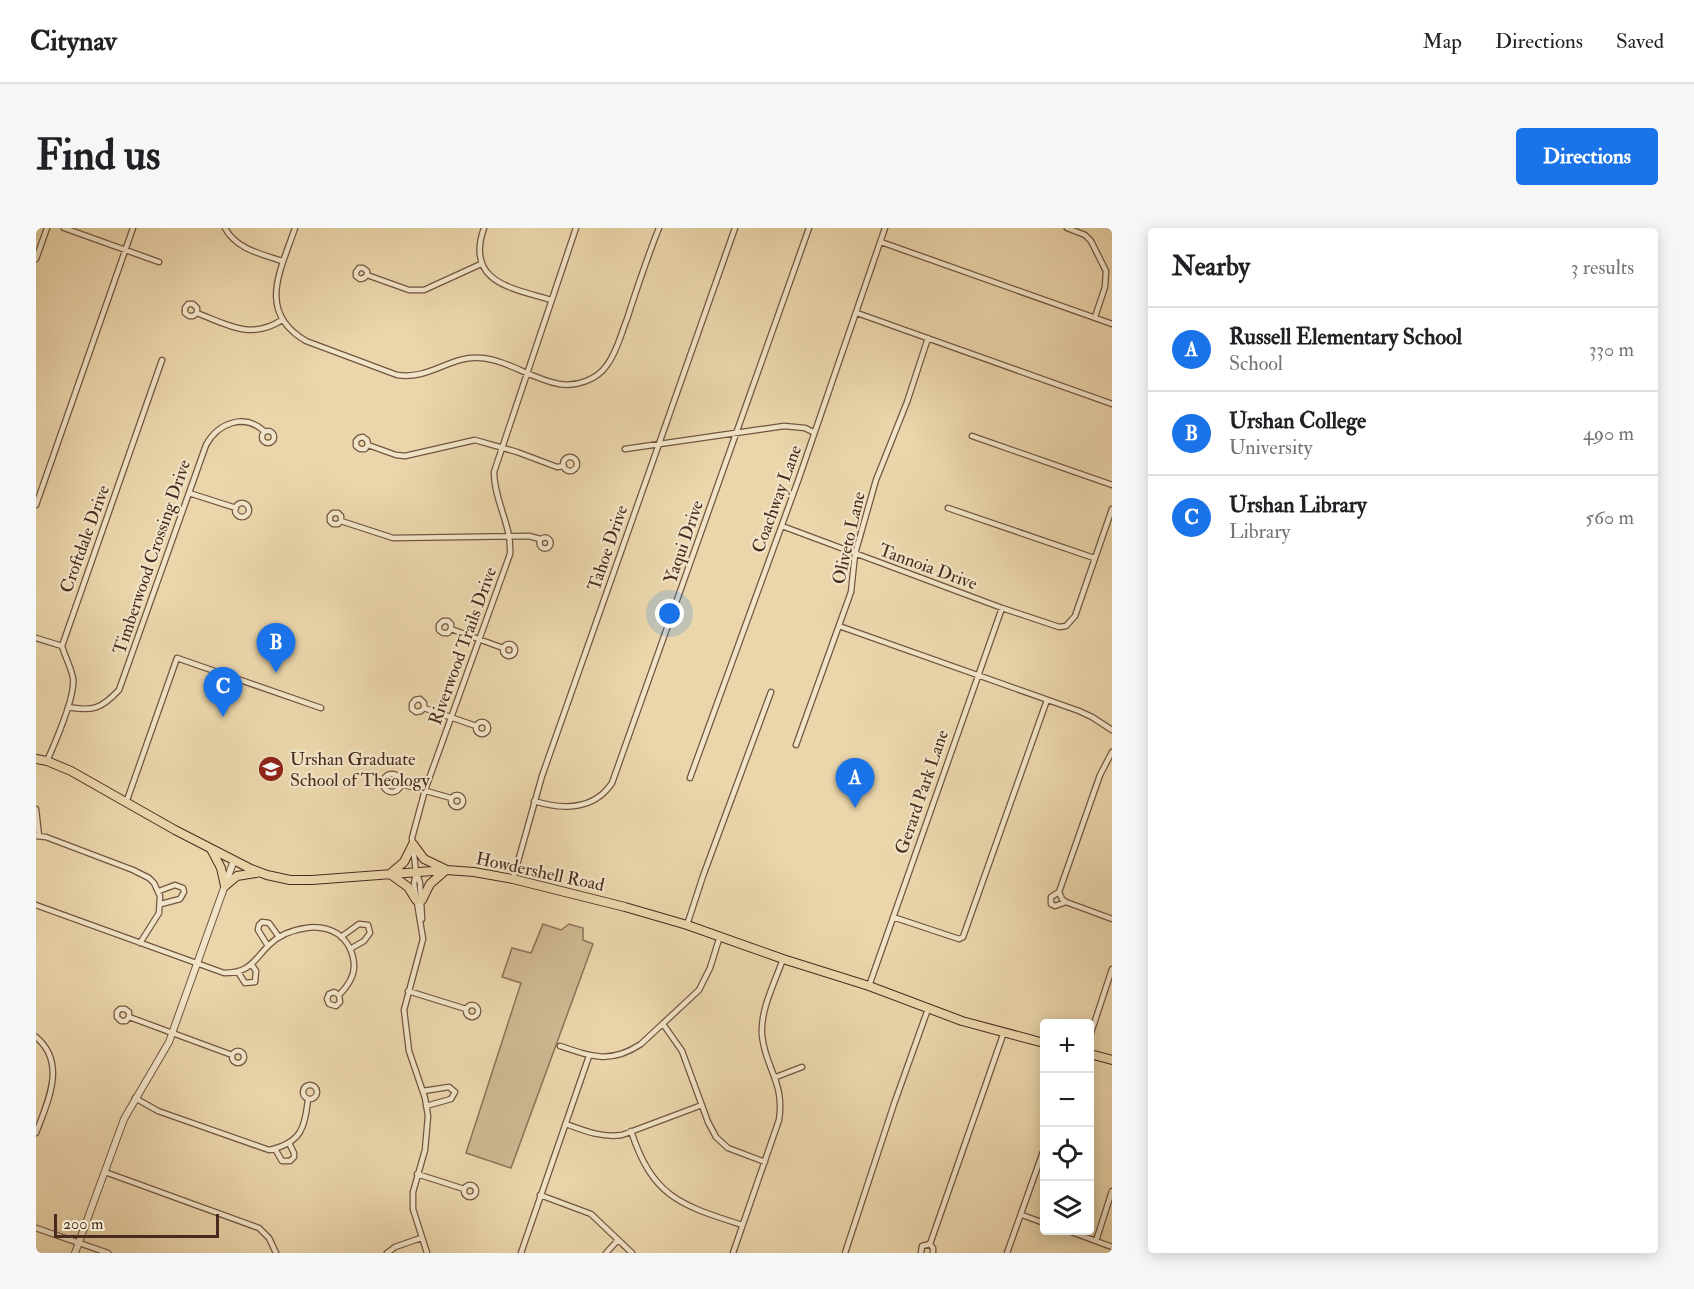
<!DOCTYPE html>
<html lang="en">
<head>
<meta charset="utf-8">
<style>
	:root { --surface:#fff; --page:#f6f6f6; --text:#202124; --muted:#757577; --line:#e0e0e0; --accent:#1a73e8 }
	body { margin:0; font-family:"IM FELL Double Pica",serif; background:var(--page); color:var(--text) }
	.controls { position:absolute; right:18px; bottom:18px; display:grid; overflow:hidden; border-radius:6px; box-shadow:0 3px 15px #0003 }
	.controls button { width:54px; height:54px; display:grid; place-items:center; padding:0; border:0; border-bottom:2px solid var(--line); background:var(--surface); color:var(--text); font:30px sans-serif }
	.scale { position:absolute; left:18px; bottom:15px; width:165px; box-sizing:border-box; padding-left:6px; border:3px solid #482a1e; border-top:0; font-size:16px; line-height:21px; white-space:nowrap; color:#482a1e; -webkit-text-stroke:4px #f2e4c8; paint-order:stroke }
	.you { position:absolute; left:634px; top:386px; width:21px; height:21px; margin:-15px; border:4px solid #fff; border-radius:50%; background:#1a73e8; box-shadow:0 0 0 9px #1a73e833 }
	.badge { display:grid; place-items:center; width:39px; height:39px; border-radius:50%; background:var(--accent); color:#fff; font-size:20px; font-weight:700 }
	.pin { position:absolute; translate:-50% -50px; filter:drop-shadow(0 2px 3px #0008) }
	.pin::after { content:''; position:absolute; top:32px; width:21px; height:18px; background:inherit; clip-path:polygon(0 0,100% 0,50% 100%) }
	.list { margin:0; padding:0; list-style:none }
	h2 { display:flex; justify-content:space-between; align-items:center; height:78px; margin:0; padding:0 24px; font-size:26px }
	h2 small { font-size:20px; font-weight:400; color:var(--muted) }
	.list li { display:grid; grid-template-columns:39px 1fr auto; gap:18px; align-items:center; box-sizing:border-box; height:84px; padding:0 24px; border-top:2px solid var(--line) }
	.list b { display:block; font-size:22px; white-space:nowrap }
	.list p { margin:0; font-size:20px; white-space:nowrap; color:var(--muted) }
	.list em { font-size:20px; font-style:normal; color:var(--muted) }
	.icon { flex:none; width:33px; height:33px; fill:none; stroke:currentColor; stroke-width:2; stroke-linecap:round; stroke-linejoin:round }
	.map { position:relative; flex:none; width:1076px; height:1025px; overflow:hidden; border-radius:6px }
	header { display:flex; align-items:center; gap:36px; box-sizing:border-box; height:84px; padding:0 30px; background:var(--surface); border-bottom:2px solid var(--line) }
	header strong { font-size:28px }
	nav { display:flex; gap:33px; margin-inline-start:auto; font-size:21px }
	.intro { display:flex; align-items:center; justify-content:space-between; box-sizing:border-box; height:144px; padding:0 36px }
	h1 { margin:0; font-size:42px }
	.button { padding:15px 27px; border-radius:6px; background:var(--accent); color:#fff; font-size:21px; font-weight:700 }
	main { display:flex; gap:36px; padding:0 36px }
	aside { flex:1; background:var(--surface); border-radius:6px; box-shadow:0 3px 15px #0003 }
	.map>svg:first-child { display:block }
</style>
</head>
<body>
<header>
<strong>Citynav</strong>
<nav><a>Map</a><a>Directions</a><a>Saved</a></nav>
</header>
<div class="intro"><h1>Find us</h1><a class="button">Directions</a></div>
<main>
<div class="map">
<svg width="1076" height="1025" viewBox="0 0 1076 1025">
	<rect width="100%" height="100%" fill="#ebd6ab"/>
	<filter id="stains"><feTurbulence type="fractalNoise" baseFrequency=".00333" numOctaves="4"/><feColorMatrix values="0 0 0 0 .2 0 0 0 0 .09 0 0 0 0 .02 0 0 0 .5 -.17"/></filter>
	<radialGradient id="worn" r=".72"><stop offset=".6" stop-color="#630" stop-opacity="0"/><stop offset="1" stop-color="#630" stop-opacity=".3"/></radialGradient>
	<path fill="#cfb993" stroke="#8c7258" stroke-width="1.5" d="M507,696l18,6 8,-6 14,4v12l10,4 -82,224 -45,-15 55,-170 -19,-6 10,-29 19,5z"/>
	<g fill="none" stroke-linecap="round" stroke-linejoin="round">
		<g stroke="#715541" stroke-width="7">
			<path id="minor" d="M28,0l95,34
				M189,0c11,21 36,26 57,33
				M259,0c-14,42 -39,84 11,113l91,34c34,5 53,-20 84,-17 26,2 51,21 78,26 17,3 38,-4 48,-19 10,-13 14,-31 20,-46 10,-31 20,-61 32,-91
				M448,0c-19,54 27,60 67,72
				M1031,0l18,7 6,6 15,30 -1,16 -10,30
				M845,14l231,82
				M0,31l11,-31
				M331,47l-3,3 -4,1 -4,-3v-4l3,-4h4l4,3v4l42,15h15l57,-26
				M161,85l-4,3h-4l-4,-3v-5l3,-4h5l4,4v5c31,12 54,27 85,7
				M821,85l255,91
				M226 209a6 6 0 1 1 12 0a6 6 0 1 1-12 0Z
				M936,208l140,49
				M332,217l-3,4h-5l-4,-3v-5l3,-3 4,-1 4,3 1,5 28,10 9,1 70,-16 42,12 40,15 7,-1
				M589,221l159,-23 21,2 8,4
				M527 236a7 7 0 1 1 14 0a7 7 0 1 1-14 0Z
				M153,265l47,15
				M199 282a7 7 0 1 1 14 0a7 7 0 1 1-14 0Z
				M0,277l97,-277
				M912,280l146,50
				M305,293v-5l-3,-3h-5l-3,3v5l3,3h5l3,-3 52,17 136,-2 11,3
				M746,298l220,82 57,19 7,-1 9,-10 37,-107
				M503.5 315a5.5 5.5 0 1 1 11 0a5.5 5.5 0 1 1-11 0Z
				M803,398l240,85 13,6 20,13
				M415,401v-5l-3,-3h-5l-4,4v5l4,3h5l3,-4 52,19
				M0,410l26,8
				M467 422a6 6 0 1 1 12 0a6 6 0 1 1-12 0Z
				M32,479c25,5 34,1 51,-17l87,-245c12,-22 38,-32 58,-14
				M388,480l-3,3 -5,1 -4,-3v-5l3,-4 5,-1 4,4v5l52,18
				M440 500a6 6 0 1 1 12 0a6 6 0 1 1-12 0Z
				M760,517l55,-153 4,-38 21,-74 31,-78 21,-64
				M1076,524l-12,23 -41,117 3,7 4,3 46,17
				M11,533c8,-18 29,-65 26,-83 -2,-11 -8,-21 -11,-32l100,-286
				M347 555a9 9 0 1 1 18 0a9 9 0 1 1-18 0Z
				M654,550l109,-300 86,-250
				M365,556l50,14
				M415 573a6 6 0 1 1 12 0a6 6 0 1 1-12 0Z
				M498,573c29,9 60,9 78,-18l197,-555
				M90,575l51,-145 144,50
				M0,581l3,27
				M0,608l10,1 87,33 16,8 5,5 6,13 -1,17 -19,30
				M381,646l3,9 2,36
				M477,651l29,-103 193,-548
				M123,663l16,-6 8,3 1,4 -4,7 -19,5
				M1023,664l-8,5v7l4,2 11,-4
				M0,677l188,68c26,0 29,-12 45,-28 10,-10 23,-15 37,-17 12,-2 22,0 32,6 10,7 16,20 16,32 0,12 -7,21 -15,29l1,7 -4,4 -7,-2 -2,-5 2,-5 5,-2 5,3
				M857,689l66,22 4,-2 84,-237
				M651,697l16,-49 68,-184
				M305,709l18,-13 9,1 2,8 -6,8 -14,8
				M232,718l-10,-16 1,-5 3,-3 7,1 10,14
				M202,744l7,11 10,-1 1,-11 -4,-6
				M833,758l133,-378
				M372,763l58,18
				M430 783a6 6 0 1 1 12 0a6 6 0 1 1-12 0Z
				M93,789l-3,4h-5l-4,-4v-5l3,-3h5l4,3v5l103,38
				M627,796l19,27 26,71 8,15 12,11 37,14
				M1054,808l22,-67
				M0,809c31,26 12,64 0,96
				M524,818c32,11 51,18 81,-2l58,-54 11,-22 10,-32
				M196 829a6 6 0 1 1 12 0a6 6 0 1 1-12 0Z
				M740,849l26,-10
				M267 864a7 7 0 1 1 14 0a7 7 0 1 1-14 0Z
				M387,863l26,-4 6,5 -4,7 -25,7
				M99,870l23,13 111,39c32,-7 36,-22 39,-51
				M530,896c19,7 36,14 56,11l80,-30
				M595,903c22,67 50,74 111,94
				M239,921l7,12h8l4,-4v-4l-5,-10
				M69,944l154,56 10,10 7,15
				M381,946l47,15
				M428 963a6 6 0 1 1 12 0a6 6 0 1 1-12 0Z
				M504,967l51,19 41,39
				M986,987l22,8
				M0,1000l72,25
				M1030,1002l46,17
				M1060,1013l16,-50
				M351,1025l8,-6 26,-9
				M391,1025l-14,-44v-17l12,-42 3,-34 -3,-18 -16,-47 -5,-41 19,-71 -9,-55 2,-12 -4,-34 13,-48 85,-236c2,-29 -16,-53 -16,-82l82,-244
				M485,1025l68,-197
				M570,1025l12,-13
				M697,1025l46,-133c6,-38 -14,-52 -17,-85 -2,-25 13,-53 21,-76
				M809,1025l49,-149 34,-95
				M885,1025l1,-7 8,-2
				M897,1025v-5l-3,-4 74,-212
				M971,1025l37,-104"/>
		</g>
		<g stroke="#715541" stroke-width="8">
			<path id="tertiary" d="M39,1025l49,-134 45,-77 65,-182"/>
		</g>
		<g stroke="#482a1e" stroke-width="10">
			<path id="primary" d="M0,531l11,2 24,10 104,59 76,39 16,6 23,5h22l134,-10 28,2 39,7 112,28 62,18 96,34 86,27 93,35 82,22
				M377,616l11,15 21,10
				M175,621l10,19 4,18
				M355,645l13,-11 9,-18
				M354,646l18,13 8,13
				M189,658l12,-10 19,-3
				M386,672l8,-16 16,-14
				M1054,826l22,6"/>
		</g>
		<use href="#minor" stroke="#f2e4c8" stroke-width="4.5"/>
		<use href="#tertiary" stroke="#f2e4c8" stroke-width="6"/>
		<use href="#primary" stroke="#ebd6ab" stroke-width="8"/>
	</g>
	<defs>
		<g id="school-disc" transform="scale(1.35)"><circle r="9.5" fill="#8f2418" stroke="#f2e4c8"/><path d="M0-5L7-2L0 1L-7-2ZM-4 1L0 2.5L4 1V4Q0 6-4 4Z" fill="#fff"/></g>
	</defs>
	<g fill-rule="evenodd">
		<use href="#school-disc" x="235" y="541"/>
	</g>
	<g text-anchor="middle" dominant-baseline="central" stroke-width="4.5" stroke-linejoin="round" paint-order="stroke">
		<g font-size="18" fill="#482a1e" stroke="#f2e4c8">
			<text transform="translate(741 271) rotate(-70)">Coachway Lane</text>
			<text transform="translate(813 310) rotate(-77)">Oliveto Lane</text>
			<text transform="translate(49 311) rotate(-70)">Croftdale Drive</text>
			<text transform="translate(648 314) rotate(-71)">Yaqui Drive</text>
			<text transform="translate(572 320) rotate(-71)">Tahoe Drive</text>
			<text transform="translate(116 329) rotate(-71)">Timberwood Crossing Drive</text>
			<text transform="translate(892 339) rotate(20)">Tannoia Drive</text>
			<text transform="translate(427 418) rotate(-70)">Riverwood Trails Drive</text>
			<text transform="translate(886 564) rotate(-71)">Gerard Park Lane</text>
			<text transform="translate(504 644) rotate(12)">Howdershell Road</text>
		</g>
		<g font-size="18" fill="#482a1e" stroke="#f2e4c8" text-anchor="start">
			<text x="254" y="531">Urshan Graduate<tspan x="254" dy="21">School of Theology</tspan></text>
		</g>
	</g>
	<rect width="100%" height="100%" filter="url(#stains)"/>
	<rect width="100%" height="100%" fill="url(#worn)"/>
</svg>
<div class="controls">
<button>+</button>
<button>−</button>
<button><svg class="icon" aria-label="locate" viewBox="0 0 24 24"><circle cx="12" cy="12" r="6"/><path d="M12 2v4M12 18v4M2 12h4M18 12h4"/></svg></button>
<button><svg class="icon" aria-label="layers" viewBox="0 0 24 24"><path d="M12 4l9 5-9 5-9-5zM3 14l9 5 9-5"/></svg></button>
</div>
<div class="scale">200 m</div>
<div class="you"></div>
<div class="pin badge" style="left:819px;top:580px">A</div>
<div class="pin badge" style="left:240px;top:445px">B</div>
<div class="pin badge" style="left:187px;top:489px">C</div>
</div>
<aside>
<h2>Nearby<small>3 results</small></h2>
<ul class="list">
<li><span class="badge">A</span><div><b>Russell Elementary School</b><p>School</p></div><em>330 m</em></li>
<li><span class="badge">B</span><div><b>Urshan College</b><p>University</p></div><em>490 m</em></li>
<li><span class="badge">C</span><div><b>Urshan Library</b><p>Library</p></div><em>560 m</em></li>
</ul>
</aside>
</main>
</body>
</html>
